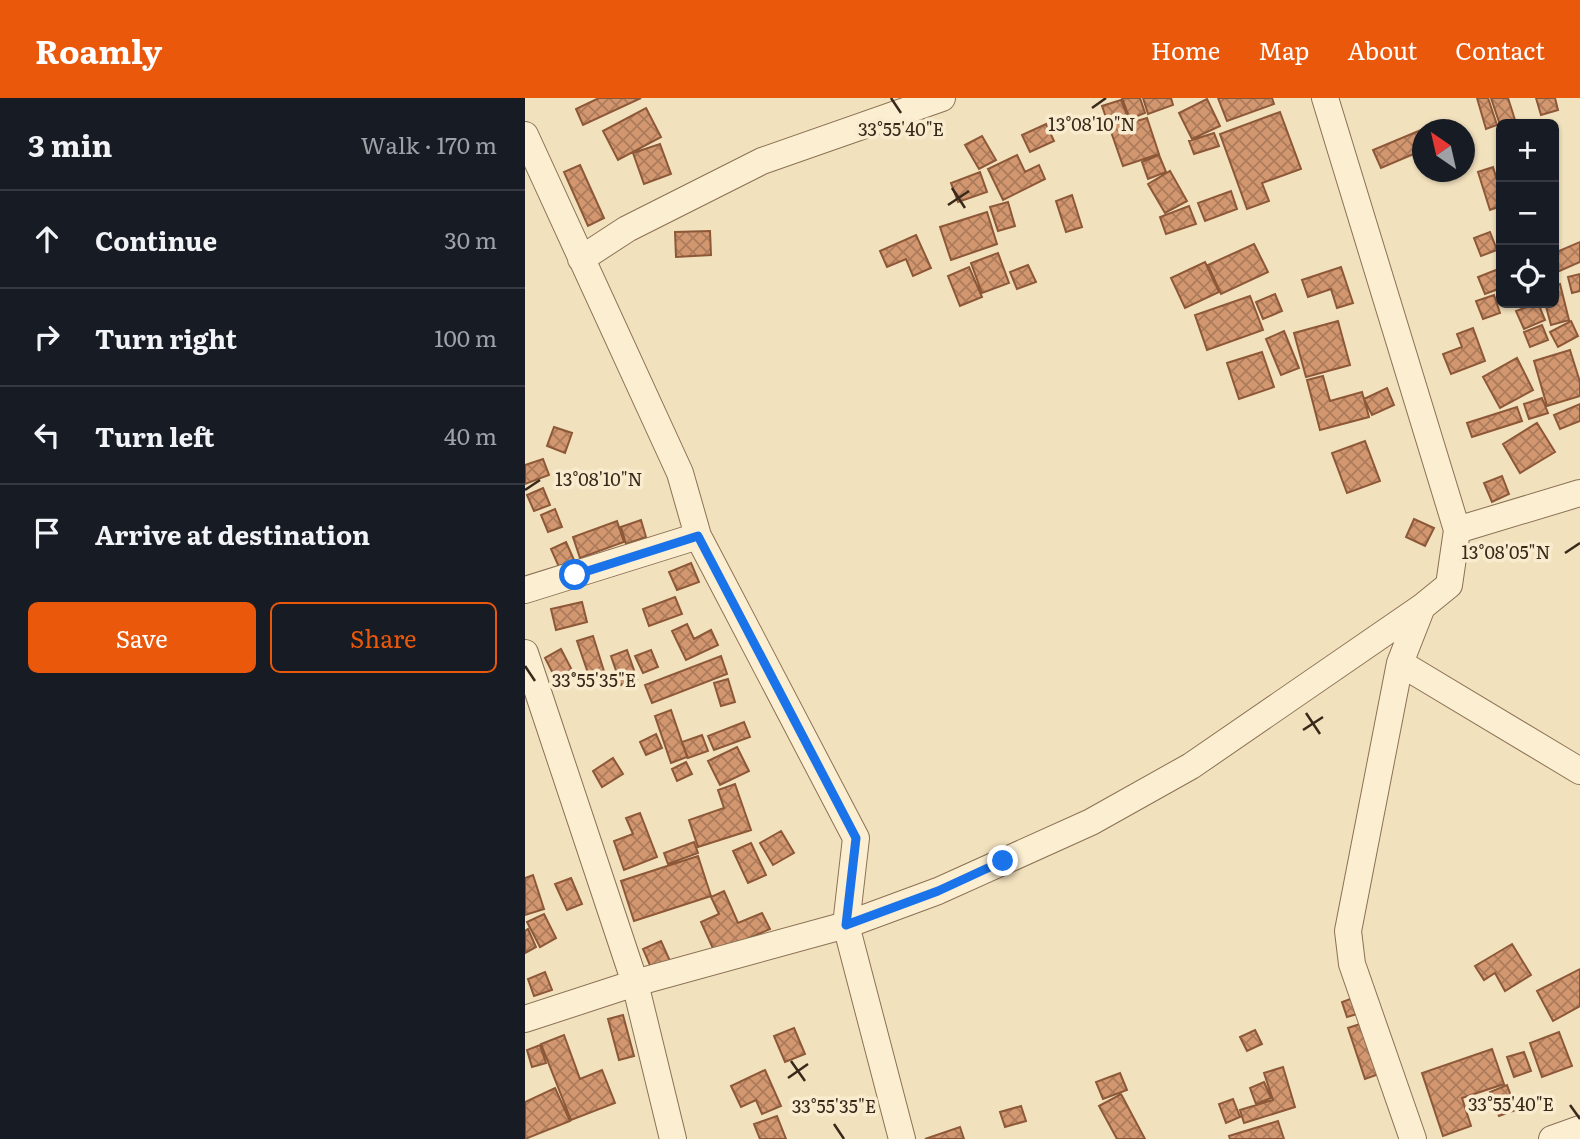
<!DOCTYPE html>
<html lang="en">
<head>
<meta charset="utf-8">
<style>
	:root { --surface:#171b24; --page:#242831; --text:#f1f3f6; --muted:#9ea1a6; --line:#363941; --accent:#ea580c }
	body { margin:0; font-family:Literata,serif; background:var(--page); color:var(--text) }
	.controls { position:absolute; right:21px; top:21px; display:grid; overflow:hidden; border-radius:10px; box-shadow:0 2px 5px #0004 }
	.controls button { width:63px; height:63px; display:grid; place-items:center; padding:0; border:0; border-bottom:2px solid var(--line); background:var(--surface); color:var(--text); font:35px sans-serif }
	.compass { position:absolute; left:887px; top:21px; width:63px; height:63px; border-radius:50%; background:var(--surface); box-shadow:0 2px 5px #0004; rotate:326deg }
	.stop { position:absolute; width:21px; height:21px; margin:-16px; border:5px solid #1a73e8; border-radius:50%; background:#fff }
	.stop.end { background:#1a73e8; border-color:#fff; box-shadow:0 2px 7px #0008 }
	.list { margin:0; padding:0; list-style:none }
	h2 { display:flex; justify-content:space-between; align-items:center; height:91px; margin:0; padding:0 28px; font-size:30px }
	h2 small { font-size:23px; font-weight:400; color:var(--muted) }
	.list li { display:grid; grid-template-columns:46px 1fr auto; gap:21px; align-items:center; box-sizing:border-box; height:98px; padding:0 28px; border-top:2px solid var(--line) }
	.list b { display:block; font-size:26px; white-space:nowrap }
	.list em { font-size:23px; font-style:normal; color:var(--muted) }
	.actions { display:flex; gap:14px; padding:21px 28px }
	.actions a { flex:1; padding:16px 0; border:2px solid var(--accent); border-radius:10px; text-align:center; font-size:24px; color:var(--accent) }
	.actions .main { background:var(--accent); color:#fff }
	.icon { flex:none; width:38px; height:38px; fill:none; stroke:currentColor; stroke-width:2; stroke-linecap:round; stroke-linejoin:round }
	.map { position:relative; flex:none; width:1055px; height:1041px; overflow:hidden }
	header { display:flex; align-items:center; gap:42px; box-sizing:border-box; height:98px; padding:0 35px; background:var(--accent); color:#fff }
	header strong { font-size:33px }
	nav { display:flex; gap:38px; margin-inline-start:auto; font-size:24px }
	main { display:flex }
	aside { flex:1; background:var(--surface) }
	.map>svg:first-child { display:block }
</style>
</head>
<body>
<header>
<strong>Roamly</strong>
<nav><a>Home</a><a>Map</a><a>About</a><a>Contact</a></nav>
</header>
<main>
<aside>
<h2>3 min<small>Walk · 170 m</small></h2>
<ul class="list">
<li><svg class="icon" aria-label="ahead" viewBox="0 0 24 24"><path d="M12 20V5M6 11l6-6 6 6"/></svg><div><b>Continue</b></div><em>30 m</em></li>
<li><svg class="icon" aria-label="right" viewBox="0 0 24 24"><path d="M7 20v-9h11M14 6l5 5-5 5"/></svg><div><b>Turn right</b></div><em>100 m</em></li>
<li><svg class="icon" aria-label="left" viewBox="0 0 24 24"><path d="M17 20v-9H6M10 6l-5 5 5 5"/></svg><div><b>Turn left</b></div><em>40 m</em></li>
<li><svg class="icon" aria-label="arrive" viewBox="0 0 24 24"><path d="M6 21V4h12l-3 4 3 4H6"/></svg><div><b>Arrive at destination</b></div></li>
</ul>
<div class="actions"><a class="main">Save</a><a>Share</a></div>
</aside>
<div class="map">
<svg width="1055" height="1041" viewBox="0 0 1055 1041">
	<defs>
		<pattern id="building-cross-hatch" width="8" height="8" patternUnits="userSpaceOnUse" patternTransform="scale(1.75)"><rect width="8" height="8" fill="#d39770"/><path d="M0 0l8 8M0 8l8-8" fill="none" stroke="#ac7b5b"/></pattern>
	</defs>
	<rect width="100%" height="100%" fill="#f2e1bd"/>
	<path fill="url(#building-cross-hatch)" stroke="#8d5838" stroke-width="2" d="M74,0h42l-58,27 -7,-16z
		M597,0h18l5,15 -15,6z
		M618,0h28l2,7 -25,9z
		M693,0h54l2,6 -47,17z
		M952,0h11l9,27 -11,4z
		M966,0h17l8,25 -15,1v4z
		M1011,0h19l3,12 -17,5z
		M682,1l13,27 -28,13 -13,-26z
		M596,2l9,23 17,-5 12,36 -36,12 -21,-60z
		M121,10l15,29 -43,23 -15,-29z
		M755,14l21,57 -39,14 7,18 -22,8 -27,-75z
		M521,26l8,17 -24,11 -8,-17z
		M908,27l1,5h-11v20l-42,18 -8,-18z
		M689,35l5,13 -25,8 -5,-13z
		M457,38l14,24 -17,9 -14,-24z
		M135,46l11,30 -27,10 -11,-31z
		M492,57l8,17 14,-7 6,14 -42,21 -15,-31z
		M634,57l7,17 -18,7 -6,-17z
		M55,67l24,53 -16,8 -24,-54z
		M968,69l8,26v13l-11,4 -12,-38z
		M645,73l17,30 -22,12 -17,-29z
		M455,74l7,20 -29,10 -7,-19z
		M706,93l6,18 -32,12 -7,-18z
		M547,97l10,32 -16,5 -10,-31z
		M483,104l7,24 -17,5 -8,-24z
		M664,108l7,18 -30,10 -6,-17z
		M462,114l10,32 -46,16 -11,-33z
		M185,133l1,24 -35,2 -1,-25z
		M965,134l7,18 -16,6 -7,-18z
		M391,137l15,33 -18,8 -7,-17 -19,8 -7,-16z
		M1055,144v20l-23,10 -3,-19z
		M729,146l14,28 -47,22 -13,-29z
		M473,155l11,30 -27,10 -11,-30z
		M680,164l14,30 -34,16 -14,-30z
		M503,167l8,17 -19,7 -7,-17z
		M444,169l13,30 -22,9 -12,-30z
		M816,169l12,36 -16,5 -6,-19 -23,8 -6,-17z
		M976,170v20l-16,6 -7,-17z
		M1055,176v17l-8,2 -4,-16z
		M1035,186l9,36 -18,5 -6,-22h9v-18z
		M750,196l7,17 -19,8 -7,-17z
		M969,197l6,18 -17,6 -7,-18z
		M725,198l13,34 -56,20 -12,-35z
		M1013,205l7,17 -21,9 -8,-18z
		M813,223l12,44 -44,12 -12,-44z
		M1046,223l7,15 -20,11 -8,-15z
		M1017,227l6,15 -18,7 -6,-15z
		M948,230l12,33 -34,13 -8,-20 19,-7 -5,-13z
		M759,233l15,37 -18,7 -15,-36z
		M1045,252l10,32v14l-33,10 -13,-45z
		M737,254l12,35 -35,12 -12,-36z
		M992,260l16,32 -33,18 -17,-31z
		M798,278l7,25 32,-9 7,25 -49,13 -13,-50z
		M862,290l7,17 -22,10 -8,-16z
		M1017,300l6,15 -19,6 -5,-15z
		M1055,306v17l-20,8 -6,-14z
		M992,309l5,14 -50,16 -5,-14z
		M1012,325l18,29 -35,21 -17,-29z
		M29,329l18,6 -7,20 -18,-7z
		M840,343l15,40 -33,12 -15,-40z
		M18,361l6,16 -24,9v-19z
		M977,378l7,18 -17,8 -8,-19z
		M18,390l7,17 -16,6 -7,-16z
		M30,411l7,18 -14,5 -7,-17z
		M889,421l20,9 -9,18 -19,-9z
		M116,422l5,17 -20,7 -5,-17z
		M92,423l7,21 -44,16 -7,-21z
		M41,444l8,18 -15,7 -8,-18z
		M166,465l8,19 -22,8 -8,-18z
		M150,499l7,17 -33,12 -6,-17z
		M57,504l5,20 -31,8 -5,-21z
		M162,526l7,15 17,-9 7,15 -32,15 -14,-29z
		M68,538l11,35 -15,5 -12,-35z
		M36,551l14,27 -16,9 -14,-27z
		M102,552l10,29 -16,6 -10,-29z
		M126,552l7,17 -15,6 -8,-17z
		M196,558l6,18 -75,29 -7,-18z
		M203,581l7,23 -14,4 -7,-23z
		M146,612l16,47 -16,6 -16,-47z
		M219,624l6,15 -36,13 -6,-14z
		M131,636l6,14 -16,7 -6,-13z
		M177,637l6,16 -20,7 -6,-16z
		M212,649l12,24 -29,14 -12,-24z
		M88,660l10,16 -21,13 -9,-16z
		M161,664l6,12 -15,7 -5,-12z
		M210,686l16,46 -53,17 -9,-27 35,-12 -6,-18z
		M115,715l17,44 -33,13 -10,-29 19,-7 -7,-16z
		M256,733l13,22 -21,12 -13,-22z
		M169,744l4,11 -30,11 -4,-11z
		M226,745l15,32 -18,8 -15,-32z
		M173,758l13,40 -77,25 -13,-40z
		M8,777l11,34 -19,6v-37z
		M46,780l11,26 -15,6 -12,-26z
		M199,793l14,32 24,-10 8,16 -55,24 -14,-31 18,-8 -8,-17z
		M19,816l12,24 -16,9 -13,-25z
		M3,831l8,18 -11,6v-22z
		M136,843l9,20 -18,9 -9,-21z
		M987,846l19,31 -26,16 -10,-18 -11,7 -9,-14z
		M1055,871v37l-27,15 -16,-30z
		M20,874l7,18 -18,6 -6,-17z
		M836,897l6,16 -20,6 -5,-15z
		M98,917l11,41 -15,4 -11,-41z
		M841,924l16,51 -17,6 -17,-51z
		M269,930l11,26 -20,8 -11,-26z
		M730,932l7,14 -15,7 -7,-14z
		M1034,934l13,34 -30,11 -12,-34z
		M39,937l16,44 22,-9 13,33 -44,17 -30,-76z
		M15,947l6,18 -14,4 -5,-17z
		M967,951l12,35 -42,14 9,28 -28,10 -21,-63z
		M999,954l7,19 -17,6 -7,-20z
		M758,969l12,40 -51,16 -4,-13 33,-10 -9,-27z
		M240,972l16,36 -19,8 -6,-14 -15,7 -10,-21z
		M595,975l7,17 -24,9 -7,-17z
		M739,984l7,16 -15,6 -6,-16z
		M982,987l9,25 -17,6 -9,-24z
		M30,990l15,33 -45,18v-37z
		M596,996l24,45h-28l-18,-33z
		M708,1001l7,18 -14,6 -7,-19z
		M496,1008l5,15 -21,6 -5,-15z
		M252,1018l9,23h-26l-6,-15z
		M753,1023l6,18h-54l-1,-3z
		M435,1029l4,12h-39z"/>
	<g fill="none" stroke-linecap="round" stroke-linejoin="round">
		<g stroke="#8b7155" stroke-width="28">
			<path id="street" d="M0,37l155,338 18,63 158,302 -10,87 56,214
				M56,161l46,-30 135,-68 180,-63
				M932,432l123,-37
				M0,492l173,-54
				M0,555l110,330 38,156
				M875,565l180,108
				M0,921l110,-36 211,-58 92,-34 153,-69 100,-56 231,-159 27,-22 8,-55 -132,-432
				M888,1041l-61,-175 -4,-33 52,-268 22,-56
				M1027,1041l28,-10"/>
		</g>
		<use href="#street" stroke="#fceed1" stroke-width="26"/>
	</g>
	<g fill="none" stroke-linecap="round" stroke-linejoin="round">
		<path stroke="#1a73e8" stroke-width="9" d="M50,477l123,-39 158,302 -10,87 92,-34 65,-30"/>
	</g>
	<path fill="none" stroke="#39291b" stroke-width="2.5" d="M366,0l10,15M567,10l14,-10M427,90l13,20M423,107l21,-14M0,392l15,-10M1040,455l15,-10M0,568l10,15M781,615l14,21M778,632l20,-13M266,963l14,20M263,980l20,-14M1045,1007l10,14M309,1026l10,15"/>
	<g font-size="18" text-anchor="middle" fill="#39291b" stroke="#f8ebce" stroke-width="7" stroke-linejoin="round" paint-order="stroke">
		<text x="567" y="33">13°08'10"N</text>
		<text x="376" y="38">33°55'40"E</text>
		<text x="74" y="388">13°08'10"N</text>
		<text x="981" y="461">13°08'05"N</text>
		<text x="69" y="589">33°55'35"E</text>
		<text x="986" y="1013">33°55'40"E</text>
		<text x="309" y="1015">33°55'35"E</text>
	</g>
</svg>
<div class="controls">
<button>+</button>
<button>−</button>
<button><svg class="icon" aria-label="locate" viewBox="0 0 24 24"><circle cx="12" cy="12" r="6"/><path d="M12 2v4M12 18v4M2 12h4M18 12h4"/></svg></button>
</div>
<svg class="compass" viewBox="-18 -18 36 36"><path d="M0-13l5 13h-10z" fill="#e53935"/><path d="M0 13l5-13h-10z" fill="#9ea1a6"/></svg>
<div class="stop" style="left:50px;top:477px"></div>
<div class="stop end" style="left:478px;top:763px"></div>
</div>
</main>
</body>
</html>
